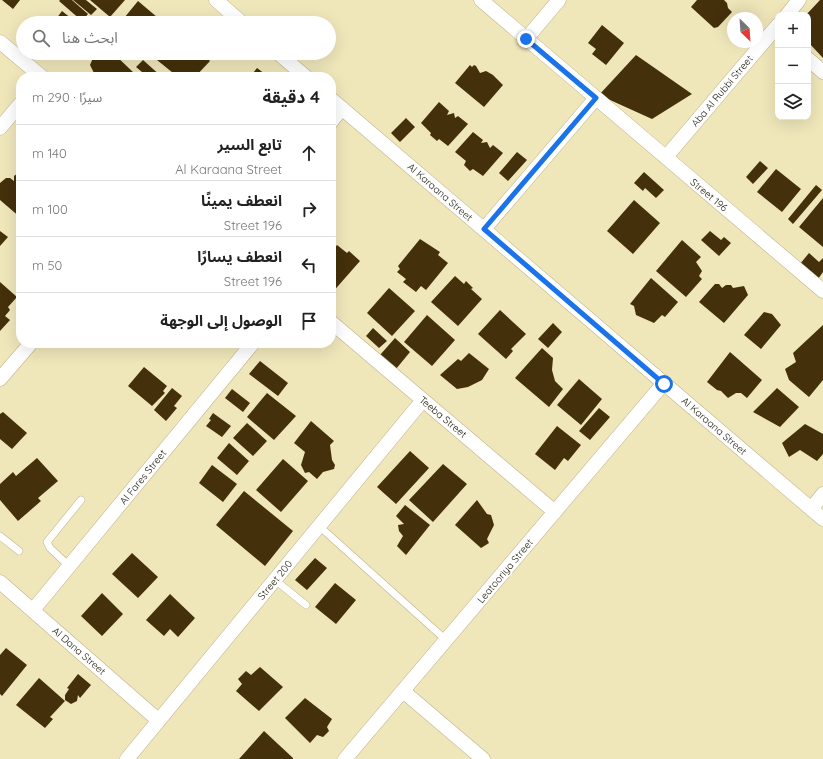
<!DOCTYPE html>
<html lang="ar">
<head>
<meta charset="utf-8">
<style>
	:root { --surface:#fff; --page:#f2f2f2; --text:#222; --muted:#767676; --line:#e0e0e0 }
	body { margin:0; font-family:Quicksand,"Noto Sans Arabic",sans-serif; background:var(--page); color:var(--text); direction:rtl }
	.controls { position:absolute; right:12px; top:12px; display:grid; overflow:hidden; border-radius:8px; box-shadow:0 4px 16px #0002 }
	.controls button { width:36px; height:36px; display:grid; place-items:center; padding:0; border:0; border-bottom:1px solid var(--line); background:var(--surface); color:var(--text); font:20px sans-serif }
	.compass { position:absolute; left:727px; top:12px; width:36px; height:36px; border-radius:50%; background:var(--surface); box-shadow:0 4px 16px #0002; rotate:155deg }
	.stop { position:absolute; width:12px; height:12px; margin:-9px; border:3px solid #1a73e8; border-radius:50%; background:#fff }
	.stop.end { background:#1a73e8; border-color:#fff; box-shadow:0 1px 4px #0008 }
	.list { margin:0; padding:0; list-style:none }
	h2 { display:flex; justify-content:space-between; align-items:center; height:52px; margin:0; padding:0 16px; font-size:17px }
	h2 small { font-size:13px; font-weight:400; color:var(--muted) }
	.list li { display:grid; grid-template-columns:26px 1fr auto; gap:12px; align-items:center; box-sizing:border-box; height:56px; padding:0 16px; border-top:1px solid var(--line) }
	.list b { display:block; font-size:15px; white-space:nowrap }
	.list p { margin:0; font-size:13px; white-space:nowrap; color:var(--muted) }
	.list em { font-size:13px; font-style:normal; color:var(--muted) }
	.icon { flex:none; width:22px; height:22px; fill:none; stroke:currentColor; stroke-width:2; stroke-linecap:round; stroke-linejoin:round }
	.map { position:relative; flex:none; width:823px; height:759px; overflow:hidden; direction:ltr }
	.search { position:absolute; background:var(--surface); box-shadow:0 4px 16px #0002; left:16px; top:16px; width:320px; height:44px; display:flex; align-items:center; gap:10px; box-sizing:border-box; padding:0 14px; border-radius:22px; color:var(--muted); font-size:15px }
	.panel { position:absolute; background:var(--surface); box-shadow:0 4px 16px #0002; left:16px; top:72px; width:320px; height:276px; border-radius:16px; direction:rtl }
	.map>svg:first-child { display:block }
</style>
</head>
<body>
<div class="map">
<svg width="823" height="759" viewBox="0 0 823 759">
	<rect width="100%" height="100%" fill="#efe6ba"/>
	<path fill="#44300b" d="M2,0h18l-7,9z
		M60,0h12l16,14 -6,7 -23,-20z
		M73,0h13l11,9 -6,6z
		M90,0h35l-15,17z
		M697,0h27l3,3 1,5 4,4 -14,15 -4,1 -23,-21z
		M820,0h3v58l-15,-16v-27h-2z
		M138,1l26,22h-44z
		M62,11l15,12h-24z
		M602,25l22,18 -18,22 -14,-11 4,-5 -8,-6z
		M163,53h38l9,8 -15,16h-17l-21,-17z
		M114,54l20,19 -3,4h-35l-6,-12 3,-7 7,-2 8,4z
		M636,55l56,39 -40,25 -53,-24z
		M143,60l19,17h-14l-12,-10z
		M470,65l2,2 2,-2 2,1 4,7 6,-2 7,4 10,10 -19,22 -29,-24z
		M257,68l12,9h-19z
		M439,102l10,9 -2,4 7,-2 1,5 3,-2 10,8 -20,22 -9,-7 -2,2 -7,-6 1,-2 -10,-10z
		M406,118l9,9 -15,15 -9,-9z
		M473,132l10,8 -2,3 6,-1 3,6 3,-3 10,8 -20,23 -10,-7 -3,2 -6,-6 2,-4 -11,-9z
		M517,152l10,8 -19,21 -9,-8z
		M760,161l8,7 -15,16 -7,-7z
		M776,169l25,20 -19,23 -25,-20z
		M644,172l20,18 -8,8 -11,-10 -2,3 -9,-8z
		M18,173h3v45l-21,-18v-17l6,-5h4l4,3v-5z
		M816,185l6,5 -29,34 -5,-5z
		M823,198v49l-24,-20z
		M634,200l26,23 -27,31 -26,-23z
		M0,231l8,6 -8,9z
		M710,231l11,9 3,-3 7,6 -12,13 -18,-16z
		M420,239l20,13 -2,3 10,8 -22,27 -5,-4 -5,6 -13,-10 3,-3 -9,-7 3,-3 -2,-3z
		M682,240l19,17 -5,5 6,9 -3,5 3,3 -16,18 -30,-26z
		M337,245l10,8 2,-2 11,10 -29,33v-42z
		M809,253l10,9 4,-4v14l-5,7 -18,-15z
		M455,276l9,8 2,-3 7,7 -2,1 11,10 -24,27 -27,-24z
		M651,278l27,24 -13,15 -3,-2 -8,8 -18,-8 -2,-9 -4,-2z
		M0,282l17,15 -9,10 2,3 -5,6 5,4 -10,11z
		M715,284h4l3,4 4,-3h5l2,3 11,-2 4,9 -24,28 -25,-21z
		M389,288l26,23 -23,25 -25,-23z
		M500,310l26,24 -15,15 2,2 -7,8 -28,-25z
		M764,312l8,2 9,11 -20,24 -17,-14z
		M427,315l28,25 -23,26 -28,-24z
		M553,323l9,9 -14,16 -10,-9z
		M823,325v55l-14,17 -20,-17 -4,-11 11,-7 -3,-9z
		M373,328l14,13 -8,7 -13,-12z
		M395,338l15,14 -14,17 -16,-14z
		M542,348l11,10 -1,12 3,11 8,8 -14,18 -34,-29z
		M730,352l32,28 -15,18 -6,-5h-5l-8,5 -7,-7 -4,-1 -10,-8z
		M469,353l20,16 -7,11 -14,7 -11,2 -17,-14 18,-16 3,2z
		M260,361l28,22 -10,13 -29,-22z
		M144,367l23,19 -4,5 2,2 -13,13 -24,-20z
		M579,379l23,20 -21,26 -24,-20z
		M172,388l10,8 -8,10 3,2 -11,13 -12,-11z
		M777,388l22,19 -19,20 -27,-15z
		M232,389l18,14 -7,9 -18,-14z
		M267,393l29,23 -22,24 -27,-23z
		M599,408l11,9 -20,23 -11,-9z
		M3,412l24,21 -15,16 -12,-10v-25z
		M213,413l18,13 -9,11 -16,-11 5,-6 -2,-1z
		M311,421l23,20 -4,4 2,15 3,5 -1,4 -11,3 -6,7 -8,-7 -4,1 -4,-8 4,-13 -11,-9z
		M247,423l20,18 -14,15 -20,-18z
		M805,424l18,10v20l-6,7 -17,-11 -11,7 -7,-14z
		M557,426l24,19 -13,16 -4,-3 -9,12 -20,-16z
		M229,443l20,18 -12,14 -20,-17z
		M410,451l19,17 -33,36 -19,-17z
		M37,458l21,23 -20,17 3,3 -23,20 -18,-21v-16l13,-12 3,4z
		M283,459l25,22 -27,31 -25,-22z
		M443,464l24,20 -34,38 -24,-22z
		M212,465l25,19 -14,18 -24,-19z
		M244,491l49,40 -28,35 -49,-41z
		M477,500l10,14 4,1 3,10 -7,14 2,4 -8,5 -26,-23z
		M405,505l25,20 -24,30 -9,-9 6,-10 -4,-5 -1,-6 6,-1 -8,-8z
		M132,553l26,24 -20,21 -26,-24z
		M315,558l12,10 -20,22 -12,-10z
		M335,583l21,17 -20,24 -21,-17z
		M102,593l21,21 -21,22 -21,-20z
		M170,594l25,24 -17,19 -8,-8 -6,7 -18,-16z
		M6,648l21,17 -25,31 -2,-2v-39z
		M260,667l23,20 -24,24 -23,-20 6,-7 -4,-5 8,-8 5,4z
		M78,674l13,11 -11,13 -2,-3 -1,6 -6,3 -6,-4v-5l4,-6 -2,-1z
		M39,678l26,23 -15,16 3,2 -8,9 -29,-23z
		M305,698l27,21 -5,8 2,4 -6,6 -6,-2 -7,8 -25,-25z
		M264,731l29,27v1h-54z"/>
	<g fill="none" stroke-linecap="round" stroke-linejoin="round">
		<g stroke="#bcb389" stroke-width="8">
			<path id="service" d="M319,526l127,114
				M0,536l19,15
				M69,566l-19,-18 -3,-6 34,-42
				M275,580l31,25"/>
		</g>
		<g stroke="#bcb389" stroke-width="15">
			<path id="minor" d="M216,0l26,23
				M481,0l342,291
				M787,15l12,-15
				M526,39l33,-39
				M0,42l42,35
				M278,53l28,24
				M808,59l15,13
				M331,99l492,420
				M331,122l11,-14
				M0,128l21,-25
				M666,157l112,-132
				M484,229l112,-131
				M331,322l224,190
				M0,379l31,-36
				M811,509l12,-15
				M0,582l158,138
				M33,610l220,-267
				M403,691l80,68
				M127,759l296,-359
				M345,759l319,-376"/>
		</g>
		<use href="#service" stroke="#fff" stroke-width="7"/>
		<use href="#minor" stroke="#fff" stroke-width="14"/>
	</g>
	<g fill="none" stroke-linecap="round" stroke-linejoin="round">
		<path stroke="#1a73e8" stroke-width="5" d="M526,39l70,59 -112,131 180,155"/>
	</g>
	<g text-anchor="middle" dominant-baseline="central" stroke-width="4" stroke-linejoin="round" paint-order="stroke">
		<g font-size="10" fill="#181505" stroke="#fff">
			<text transform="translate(722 91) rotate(-50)">Aba Al Rubbi Street</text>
			<text transform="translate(440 192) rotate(41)">Al Karaana Street</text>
			<text transform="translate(709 195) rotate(40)">Street 196</text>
			<text transform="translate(443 417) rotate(40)">Teeba Street</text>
			<text transform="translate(714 426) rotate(41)">Al Karaana Street</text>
			<text transform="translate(143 477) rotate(-51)">Al Fares Street</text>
			<text transform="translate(505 571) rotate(-50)">Leatooriya Street</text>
			<text transform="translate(275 580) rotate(-50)">Street 200</text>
			<text transform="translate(79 651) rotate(41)">Al Dana Street</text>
		</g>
	</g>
</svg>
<div class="controls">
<button>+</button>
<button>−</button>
<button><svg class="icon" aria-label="layers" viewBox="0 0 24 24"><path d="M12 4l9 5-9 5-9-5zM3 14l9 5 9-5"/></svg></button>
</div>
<svg class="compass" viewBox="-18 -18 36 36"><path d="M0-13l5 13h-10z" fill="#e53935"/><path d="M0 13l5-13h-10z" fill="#767676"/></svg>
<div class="stop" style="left:664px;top:384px"></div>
<div class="stop end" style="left:526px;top:39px"></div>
<div class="search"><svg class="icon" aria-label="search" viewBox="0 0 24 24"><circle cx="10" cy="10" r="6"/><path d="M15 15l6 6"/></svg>ابحث هنا</div>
<section class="panel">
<h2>4 دقيقة<small>سيرًا · 290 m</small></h2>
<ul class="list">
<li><svg class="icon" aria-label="ahead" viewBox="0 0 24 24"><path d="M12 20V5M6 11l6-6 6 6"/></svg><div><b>تابع السير</b><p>Al Karaana Street</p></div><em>140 m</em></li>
<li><svg class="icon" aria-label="right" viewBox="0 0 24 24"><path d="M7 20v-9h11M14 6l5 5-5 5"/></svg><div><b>انعطف يمينًا</b><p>Street 196</p></div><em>100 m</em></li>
<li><svg class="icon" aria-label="left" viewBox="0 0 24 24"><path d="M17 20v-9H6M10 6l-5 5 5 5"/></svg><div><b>انعطف يسارًا</b><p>Street 196</p></div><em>50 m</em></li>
<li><svg class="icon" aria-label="arrive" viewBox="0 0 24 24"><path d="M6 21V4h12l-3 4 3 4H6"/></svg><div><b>الوصول إلى الوجهة</b></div></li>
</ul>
</section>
</div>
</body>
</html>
